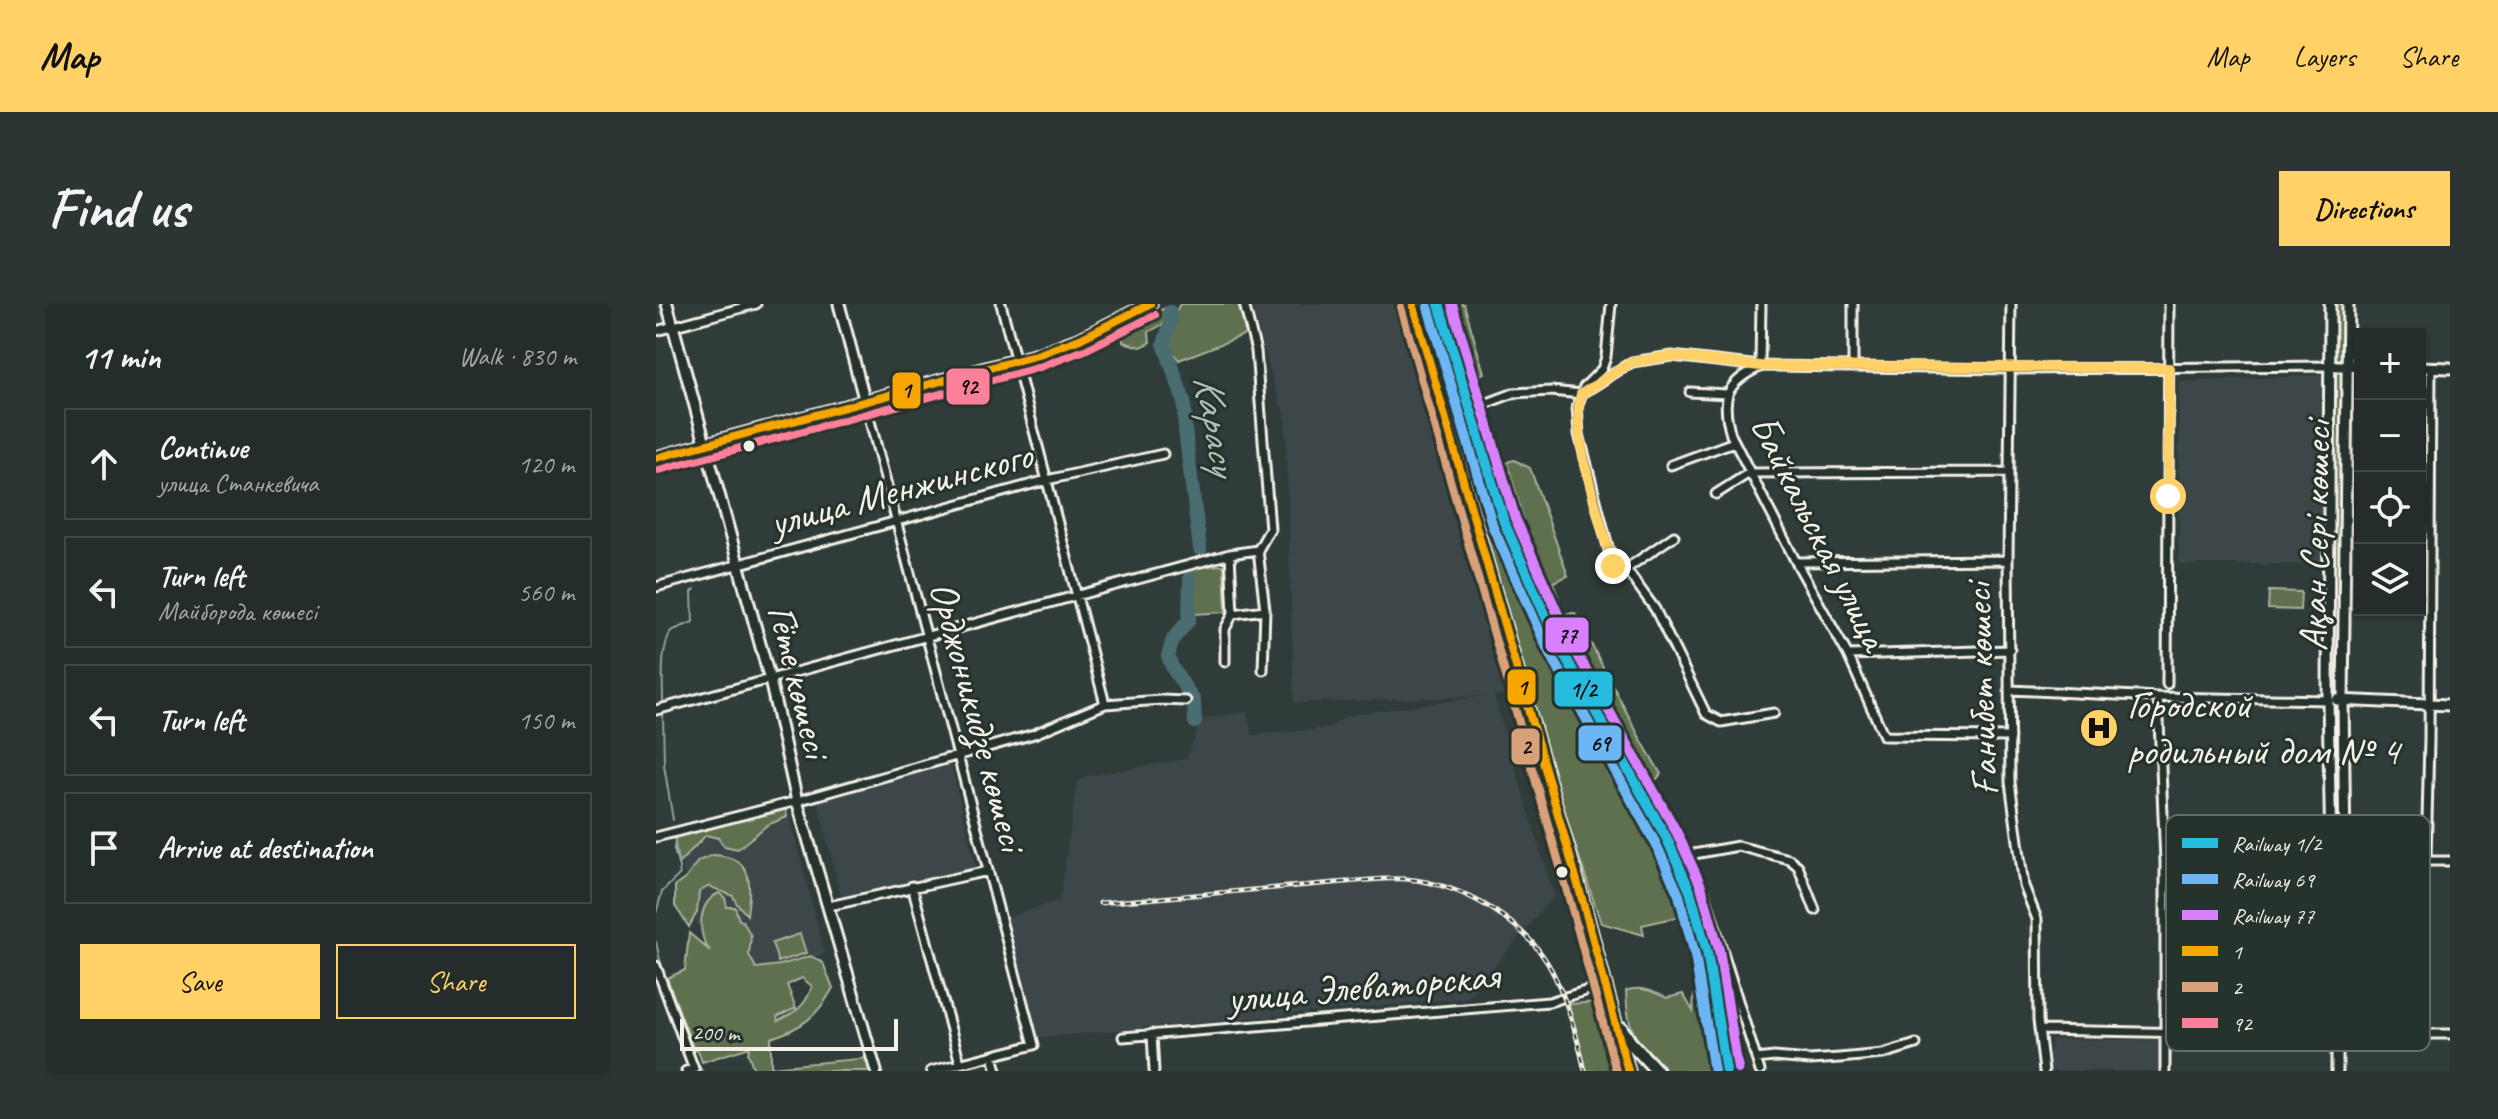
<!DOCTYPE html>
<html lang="en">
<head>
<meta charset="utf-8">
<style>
	:root { --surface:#242d2c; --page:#2c3534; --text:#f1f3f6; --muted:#a3a8a9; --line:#414948; --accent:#ffd166 }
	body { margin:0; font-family:Caveat,sans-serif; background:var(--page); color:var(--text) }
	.controls { position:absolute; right:24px; top:24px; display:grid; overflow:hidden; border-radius:0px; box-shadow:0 2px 6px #0004 }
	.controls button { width:72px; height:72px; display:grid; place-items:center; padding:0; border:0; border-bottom:2px solid var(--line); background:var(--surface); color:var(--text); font:40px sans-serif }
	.scale { position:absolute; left:24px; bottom:20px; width:218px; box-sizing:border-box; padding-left:8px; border:4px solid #f4f1e8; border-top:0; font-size:22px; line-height:28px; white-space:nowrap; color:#f4f1e8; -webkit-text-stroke:6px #26332d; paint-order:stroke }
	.stop { position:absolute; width:24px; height:24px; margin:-18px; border:6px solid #ffd166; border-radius:50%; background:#fff }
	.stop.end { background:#ffd166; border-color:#fff; box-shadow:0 2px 8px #0008 }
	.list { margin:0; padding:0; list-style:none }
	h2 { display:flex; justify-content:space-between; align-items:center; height:104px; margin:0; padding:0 32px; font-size:34px }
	h2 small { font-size:26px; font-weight:400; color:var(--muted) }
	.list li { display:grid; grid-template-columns:52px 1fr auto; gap:24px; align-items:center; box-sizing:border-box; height:112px; margin:0 16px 16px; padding:0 16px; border:2px solid var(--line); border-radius:0px }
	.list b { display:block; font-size:30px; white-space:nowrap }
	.list p { margin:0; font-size:26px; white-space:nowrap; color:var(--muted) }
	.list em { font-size:26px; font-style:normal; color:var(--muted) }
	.actions { display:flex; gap:16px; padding:24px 32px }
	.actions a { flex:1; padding:18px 0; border:2px solid var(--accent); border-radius:0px; text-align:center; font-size:28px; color:var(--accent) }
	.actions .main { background:var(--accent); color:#111 }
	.icon { flex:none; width:44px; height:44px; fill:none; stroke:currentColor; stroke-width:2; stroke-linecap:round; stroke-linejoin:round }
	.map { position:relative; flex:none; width:1794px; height:767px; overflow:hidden; border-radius:0px }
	header { display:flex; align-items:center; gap:48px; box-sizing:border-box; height:112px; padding:0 40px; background:var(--accent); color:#111 }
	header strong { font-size:38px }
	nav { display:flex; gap:44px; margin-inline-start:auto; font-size:28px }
	.intro { display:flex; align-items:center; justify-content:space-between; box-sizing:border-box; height:192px; padding:0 48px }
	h1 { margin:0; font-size:56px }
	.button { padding:20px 36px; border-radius:0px; background:var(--accent); color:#111; font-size:28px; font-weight:700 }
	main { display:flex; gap:48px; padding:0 48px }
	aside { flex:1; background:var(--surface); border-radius:0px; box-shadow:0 2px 6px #0004 }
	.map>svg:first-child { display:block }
</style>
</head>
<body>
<header>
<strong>Map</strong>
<nav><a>Map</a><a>Layers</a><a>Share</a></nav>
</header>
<div class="intro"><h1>Find us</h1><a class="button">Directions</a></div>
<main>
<aside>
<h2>11 min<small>Walk · 830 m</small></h2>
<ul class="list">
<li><svg class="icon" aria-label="ahead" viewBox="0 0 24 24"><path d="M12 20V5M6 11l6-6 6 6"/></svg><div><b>Continue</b><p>улица Станкевича</p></div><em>120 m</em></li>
<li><svg class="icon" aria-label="left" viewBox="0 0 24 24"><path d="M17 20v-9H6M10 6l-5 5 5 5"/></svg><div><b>Turn left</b><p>Майборода көшесі</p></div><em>560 m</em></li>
<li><svg class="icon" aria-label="left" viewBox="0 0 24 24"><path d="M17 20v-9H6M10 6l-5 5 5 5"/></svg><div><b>Turn left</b></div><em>150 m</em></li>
<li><svg class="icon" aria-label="arrive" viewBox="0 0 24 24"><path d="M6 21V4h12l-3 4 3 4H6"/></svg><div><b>Arrive at destination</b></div></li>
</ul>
<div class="actions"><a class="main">Save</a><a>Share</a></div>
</aside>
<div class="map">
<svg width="1794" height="767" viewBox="0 0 1794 767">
	<rect width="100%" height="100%" fill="#303c3a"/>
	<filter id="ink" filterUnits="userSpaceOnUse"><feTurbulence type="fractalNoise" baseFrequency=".0125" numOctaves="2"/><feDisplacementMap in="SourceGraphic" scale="16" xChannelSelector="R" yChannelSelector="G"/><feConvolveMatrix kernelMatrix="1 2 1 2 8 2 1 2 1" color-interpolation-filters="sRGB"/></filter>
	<g filter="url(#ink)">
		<path fill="#3c4649" d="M595,0h148l22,60 93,330 -20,2 60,200 -87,102 -431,40 -28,-121 52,-17 17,-117 9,-7 100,-17 16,-40 45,-7 5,23 77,-7 19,-13 138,-19 -192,7 -9,-291 -5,-8z
			M1668,71v189h-145v-182z
			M295,461l25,103 -134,33 -25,-103z
			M132,506l37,144 -111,34 -39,-148z
			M1396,735l110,1 -1,31h-114z"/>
		<path fill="#5f6f50" stroke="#aab09c" stroke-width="2" fill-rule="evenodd" d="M524,0h60l7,30 -68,26 -12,-15 8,-32z
			M792,0h16l20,69 -13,6z
			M1678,0h12l-1,58h-12z
			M509,4v15l-16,9 1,11 -9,4 -18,-5 -1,-11z
			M1677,68h12l-4,325 -10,-1z
			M797,119l16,1 19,67 23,62 53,114 119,226 20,71 -11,-6 -10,-42 -40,9 2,10 -43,-12 -32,-96z
			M858,156l16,8 38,108 -15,6 9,26 -3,6 16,-1 65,125 21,36 -10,12 -29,-48 -82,-161 -33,-115z
			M568,261l2,47 -31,2 -2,-47z
			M1613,287l32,1 -1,18 -32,-1z
			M1676,400l9,1 1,144 -5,5 -3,-5z
			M129,497l2,16 -20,8 -29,24 -14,-3 -6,-8 -12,-3 -28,29 -4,-15 2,-15z
			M57,551c41,2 38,27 34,60l-10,-11 -4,-8 -24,-10 -10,6 -2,20 -8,15 -14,-21v-20l11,-8 12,-17z
			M63,589l6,5 2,9h8l4,13 4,1 8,15 -2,19 7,13 24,-3 31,-9 12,7 10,25c-16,29 -31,40 -62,50v29l97,-9 1,13h-111l-4,-1 -6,-17 2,-6 -48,15 -4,-12h-4l-27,-72 18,-8 4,-37 21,18c-13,-16 -13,-48 9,-58zM146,674l10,8c-6,20 -16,26 -34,35l-1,-4 19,-9 -9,-23z
			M144,630l6,19 -28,9 -6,-19z
			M1047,672l9,30 -2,16 7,11 4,38h-57c-27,-29 -37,-38 -38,-80 14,-6 28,1 41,7l16,-4 10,17 1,-18z
			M944,698l21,69h-34l-18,-67z"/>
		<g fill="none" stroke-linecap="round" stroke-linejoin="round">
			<path stroke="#8ea2a1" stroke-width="2" d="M7,397c0,-23 -3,-49 8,-70l22,-9 -1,-30 3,-3
				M7,411l1,50 9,55
				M0,609l6,-21 18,-18 -6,-38
				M0,638c8,40 27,93 46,129"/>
			<path stroke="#4a6d71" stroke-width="14" d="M514,8l1,10 -7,22 20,57 1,29 15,119
				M534,273l-1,43 -16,19 -5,17 5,13 21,32 1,21"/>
			<g stroke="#f4f1e8" stroke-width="13">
				<path id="street" d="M345,0l104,400
					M588,0l12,47 14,178 -12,21 7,60 -2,60
					M788,0l56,185 16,45 54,120 47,90 87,147 56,180
					M955,0l-5,53 -4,12 -18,18 -7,20 2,27 34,132 7,4 6,-1 48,-33
					M1197,0v62
					M1355,0l-3,256 2,222 14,104 13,33 1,101 6,51
					M0,27l100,-27
					M1104,62l1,-62
					M1104,63c-36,16 -39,33 -29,68l65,127 52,93 36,81 126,1
					M1034,88l37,2
					M209,98l169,643 -103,26
					M820,107l14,-9 24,-9 37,-2 30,3 51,-32 40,-6 88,10 251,3 318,-3
					M1015,161l63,-23
					M1060,190l33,-21 259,-1
					M574,250l3,60 32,-4
					M1140,258l212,-2
					M970,265l29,40 51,105 15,8 53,-9
					M0,283l391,-107 116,-26
					M1192,351l162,-5
					M569,358v-33l8,-15
					M1511,380l2,-380
					M1354,386l148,7 170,3
					M1502,393l7,165v209
					M0,406l574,-156 28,-4
					M0,533l141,-36 237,-67 71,-30 56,-4 25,1
					M1027,552l55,-10 51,13 9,7 17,44
					M1770,557l3,-121 2,-372
					M1509,558l285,-1
					M256,582l48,177
					M173,602l159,-35
					M0,662l38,103 -8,2
					M1385,726l204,4h205
					M496,730l2,37
					M467,733l426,-35 56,-17
					M337,752l4,15
					M1100,755l18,-2 36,3 29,-2 44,-4 33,-10"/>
			</g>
			<g stroke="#f4f1e8" stroke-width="15">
				<path id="secondary" d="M11,0l103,376 27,121 79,270
					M183,0l26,98
					M1674,0l-2,396 3,152 6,8v211
					M1673,62h31
					M1764,63l30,1
					M1681,396l113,5
					M1681,556l8,-9 -2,-151 5,-396"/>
			</g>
			<g stroke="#f4f1e8" stroke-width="17">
				<path id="primary" d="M757,0l171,602 44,165
					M0,154l378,-102 46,-17 70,-35
					M965,724l9,14 27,29"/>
			</g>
			<use href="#street" stroke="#26332d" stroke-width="7"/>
			<use href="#secondary" stroke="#26332d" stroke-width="9"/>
			<use href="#primary" stroke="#26332d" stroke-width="11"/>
			<g stroke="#f4f1e8" stroke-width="5">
				<path id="rail" d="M444,599l269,-23c12,-1 25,-2 37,-1 58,5 124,44 149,98 14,29 23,63 30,94"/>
			</g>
			<use href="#rail" stroke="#26332d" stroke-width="2" stroke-dasharray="6" stroke-linecap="butt"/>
			<g stroke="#26332d" stroke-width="14">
				<path id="bus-1" d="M757,0l171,602 44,165
					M0,154l378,-102 46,-17 70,-35"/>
			</g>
			<g stroke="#26332d" stroke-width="14">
				<path id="bus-2" d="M745,3l171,602 44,162"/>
			</g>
			<g stroke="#26332d" stroke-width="14">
				<path id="bus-3" d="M3,166l378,-102 48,-18 70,-35"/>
			</g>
			<use href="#bus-1" stroke="#f7a600" stroke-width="8"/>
			<use href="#bus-2" stroke="#d9a179" stroke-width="8"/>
			<use href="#bus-3" stroke="#ff8098" stroke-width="8"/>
			<g stroke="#26332d" stroke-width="16">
				<path id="rail-1" d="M783,0l65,218 54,122 109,195 23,52 17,61 19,119"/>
			</g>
			<g stroke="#26332d" stroke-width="16">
				<path id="rail-2" d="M772,3l65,220 55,123 108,194 23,51 16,60 19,116"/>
			</g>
			<g stroke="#26332d" stroke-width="16">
				<path id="rail-3" d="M796,0l63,214 54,121 108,194 24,53 18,64 19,119"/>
			</g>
			<use href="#rail-1" stroke="#26bcdd" stroke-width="10"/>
			<use href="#rail-2" stroke="#6db6f5" stroke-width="10"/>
			<use href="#rail-3" stroke="#d880ff" stroke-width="10"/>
		</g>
	</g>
	<g fill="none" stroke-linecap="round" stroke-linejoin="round" filter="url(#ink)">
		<path stroke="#ffd166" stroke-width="10" d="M957,262c-11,-42 -44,-134 -32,-172l51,-32 40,-6 88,10 409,2 -1,128"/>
	</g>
	<defs>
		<g id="hospital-disc" transform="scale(2)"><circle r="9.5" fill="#ffd166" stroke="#26332d"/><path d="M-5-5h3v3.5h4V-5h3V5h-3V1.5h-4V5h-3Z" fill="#111"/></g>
	</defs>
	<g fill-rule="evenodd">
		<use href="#hospital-disc" x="1443" y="424"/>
	</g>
	<g fill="#f4f1e8" stroke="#26332d" stroke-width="3">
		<circle cx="93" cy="142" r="7"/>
		<circle cx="906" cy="568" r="7"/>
	</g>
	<g text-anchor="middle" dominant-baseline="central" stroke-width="6" stroke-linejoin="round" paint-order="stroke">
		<g font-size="40" fill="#f4f1e8" stroke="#26332d">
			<text transform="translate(245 185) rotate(-15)">улица Менжинского</text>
			<text transform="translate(1163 228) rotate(63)">Байкальская улица</text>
			<text transform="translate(1659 232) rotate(-89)">Ақан Сері көшесі</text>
			<text transform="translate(143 377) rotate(76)">Гёте көшесі</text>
			<text transform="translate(1325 386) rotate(-92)">Ғанибет көшесі</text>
			<text transform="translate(322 412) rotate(75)">Орджоникидзе көшесі</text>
			<text transform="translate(707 683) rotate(-5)">улица Элеваторская</text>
		</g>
		<g font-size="40" fill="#f4f1e8" stroke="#26332d" text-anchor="start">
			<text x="1471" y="401">Городской<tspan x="1471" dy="46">родильный дом № 4</tspan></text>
		</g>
		<g font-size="42" font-style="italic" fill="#b0bcb8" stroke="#26332d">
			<text transform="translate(560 120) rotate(80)">Карасу</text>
		</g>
	</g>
	<rect x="1510" y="511" width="264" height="236" rx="12" fill="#26332d" stroke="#646c65" stroke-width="2"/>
	<rect x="1526" y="534" width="36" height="10" fill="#26bcdd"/>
	<rect x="1526" y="570" width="36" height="10" fill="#6db6f5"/>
	<rect x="1526" y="606" width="36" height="10" fill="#d880ff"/>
	<rect x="1526" y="642" width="36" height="10" fill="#f7a600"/>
	<rect x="1526" y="678" width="36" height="10" fill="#d9a179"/>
	<rect x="1526" y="714" width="36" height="10" fill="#ff8098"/>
	<g font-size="22" fill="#f4f1e8">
		<text x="1576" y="547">Railway 1/2</text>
		<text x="1576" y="583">Railway 69</text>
		<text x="1576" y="619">Railway 77</text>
		<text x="1576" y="655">1</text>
		<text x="1576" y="691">2</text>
		<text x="1576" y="727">92</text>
	</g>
	<g stroke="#26332d" stroke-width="3">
		<rect x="289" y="63" width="46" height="39" rx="8" fill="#ff8098"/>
		<rect x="235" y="67" width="31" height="39" rx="8" fill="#f7a600"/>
		<rect x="888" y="312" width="46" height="38" rx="8" fill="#d880ff"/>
		<rect x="850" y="364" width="31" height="38" rx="8" fill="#f7a600"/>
		<rect x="897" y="366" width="61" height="38" rx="8" fill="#26bcdd"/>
		<rect x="921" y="420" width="46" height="38" rx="8" fill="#6db6f5"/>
		<rect x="854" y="423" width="31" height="39" rx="8" fill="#d9a179"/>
	</g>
	<g font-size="22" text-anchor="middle" font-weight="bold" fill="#111">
		<text x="312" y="90">92</text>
		<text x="250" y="94">1</text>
		<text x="911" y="339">77</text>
		<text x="866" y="391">1</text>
		<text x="927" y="393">1/2</text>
		<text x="944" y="447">69</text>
		<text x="870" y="450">2</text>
	</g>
</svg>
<div class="controls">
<button>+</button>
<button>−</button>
<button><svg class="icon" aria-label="locate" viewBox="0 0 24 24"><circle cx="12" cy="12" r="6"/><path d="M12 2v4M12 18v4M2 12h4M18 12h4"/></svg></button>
<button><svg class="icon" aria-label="layers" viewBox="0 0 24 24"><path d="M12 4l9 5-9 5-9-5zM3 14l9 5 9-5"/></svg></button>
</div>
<div class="scale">200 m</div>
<div class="stop" style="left:1512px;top:192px"></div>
<div class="stop end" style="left:957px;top:262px"></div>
</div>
</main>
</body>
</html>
